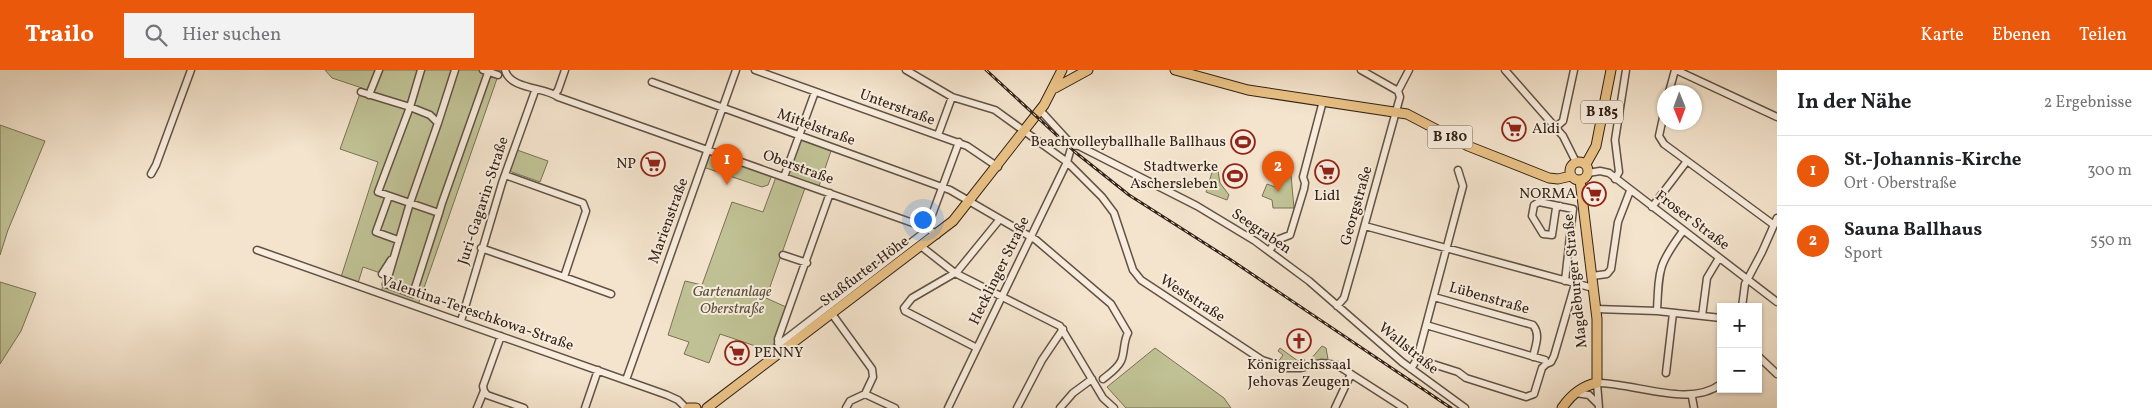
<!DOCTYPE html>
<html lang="de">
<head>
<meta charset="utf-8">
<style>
	:root { --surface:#fff; --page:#f2f2f2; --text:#202124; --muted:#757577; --line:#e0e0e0; --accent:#ea580c }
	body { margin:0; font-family:Vollkorn,serif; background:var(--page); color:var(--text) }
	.controls { position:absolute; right:15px; bottom:15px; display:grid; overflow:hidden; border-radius:0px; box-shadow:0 1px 4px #0004 }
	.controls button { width:45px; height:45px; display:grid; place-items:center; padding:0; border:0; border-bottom:1px solid var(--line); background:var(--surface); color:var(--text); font:25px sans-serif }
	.compass { position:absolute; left:1657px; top:15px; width:45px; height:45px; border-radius:50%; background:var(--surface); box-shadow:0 1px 4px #0004; rotate:179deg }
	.you { position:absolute; left:922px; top:149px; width:18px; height:18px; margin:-12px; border:4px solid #fff; border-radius:50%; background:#1a73e8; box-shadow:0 0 0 8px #1a73e833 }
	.badge { display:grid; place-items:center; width:32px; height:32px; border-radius:50%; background:var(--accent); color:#fff; font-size:16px; font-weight:700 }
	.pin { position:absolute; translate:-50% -41px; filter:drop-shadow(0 1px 2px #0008) }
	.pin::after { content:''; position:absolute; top:26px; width:18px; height:15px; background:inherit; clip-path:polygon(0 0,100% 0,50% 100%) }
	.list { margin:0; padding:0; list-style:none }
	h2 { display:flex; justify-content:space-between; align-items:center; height:65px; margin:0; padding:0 20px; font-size:21px }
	h2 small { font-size:16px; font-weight:400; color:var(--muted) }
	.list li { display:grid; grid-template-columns:32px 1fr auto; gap:15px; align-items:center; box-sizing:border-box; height:70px; padding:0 20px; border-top:1px solid var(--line) }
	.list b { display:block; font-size:19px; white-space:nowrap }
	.list p { margin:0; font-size:16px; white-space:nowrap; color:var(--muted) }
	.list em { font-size:16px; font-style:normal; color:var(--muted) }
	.icon { flex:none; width:28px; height:28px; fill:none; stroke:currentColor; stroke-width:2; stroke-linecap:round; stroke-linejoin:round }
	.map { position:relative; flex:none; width:1777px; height:338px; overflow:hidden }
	header { display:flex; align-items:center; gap:30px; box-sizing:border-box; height:70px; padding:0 25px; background:var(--accent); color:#fff }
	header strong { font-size:24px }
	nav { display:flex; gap:28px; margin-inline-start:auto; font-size:18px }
	.search { width:350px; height:45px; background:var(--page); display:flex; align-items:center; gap:12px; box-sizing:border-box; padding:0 18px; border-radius:0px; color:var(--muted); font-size:19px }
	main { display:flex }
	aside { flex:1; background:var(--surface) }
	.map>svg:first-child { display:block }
</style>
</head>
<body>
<header>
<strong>Trailo</strong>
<div class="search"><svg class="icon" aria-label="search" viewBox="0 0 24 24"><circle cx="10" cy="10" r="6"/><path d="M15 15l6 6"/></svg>Hier suchen</div>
<nav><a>Karte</a><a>Ebenen</a><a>Teilen</a></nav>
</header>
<main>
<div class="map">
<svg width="1777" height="338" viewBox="0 0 1777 338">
	<rect width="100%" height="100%" fill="#f4e4cd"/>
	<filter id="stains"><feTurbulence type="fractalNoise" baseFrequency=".004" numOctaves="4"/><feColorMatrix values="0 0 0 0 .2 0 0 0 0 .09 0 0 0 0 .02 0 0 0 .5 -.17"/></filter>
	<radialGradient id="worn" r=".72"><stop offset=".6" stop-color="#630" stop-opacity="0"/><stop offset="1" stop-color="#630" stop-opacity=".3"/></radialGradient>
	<path fill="#c0c295" stroke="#797256" d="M325,0h175l-82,235 -37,-13 5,-17 -23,-8 -5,16 -17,-6 37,-115 -38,-13 22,-61 -30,-10z
		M0,55l45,16 -37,89 -8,25z
		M799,69l32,12 -12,35 -31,-11z
		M517,80l31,11 -8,21 -31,-11z
		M708,83l64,22 -4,10 -6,2 -59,-20z
		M1213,99l5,2 2,12 9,12 -2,5 -21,-8z
		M1283,103l8,2 3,33h-21l-1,-8 -10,-4 5,-12 11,4z
		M776,107l29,11 -39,110 20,9 -12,37 -7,6 -47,-16 -11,29 -25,-9 5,-12 -21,-7 17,-54 17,4 30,-83 31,10z
		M0,212l36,11 -15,38 -21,33z
		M1322,276l4,2 2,11 -19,2z
		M1155,278l69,50 7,10h-105l-19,-21z
		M1280,278l18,13 2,-2 5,1v3l-14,1 -13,-2 5,-7 -5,-4z"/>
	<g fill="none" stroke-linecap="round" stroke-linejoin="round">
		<g stroke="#625244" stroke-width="9">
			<path id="minor" d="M483,0l15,5
				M505,0c5,20 41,17 53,27l369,131 10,7
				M755,0l212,76 31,21
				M906,0l46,27 43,13 72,52 35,35 12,16 19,57 8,10 121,80 24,8h15l20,-5 16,2 67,43
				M1505,0l58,66 13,26
				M1676,0l101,47
				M652,12l298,108 86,50 75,64 17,29c-5,9 -3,19 -7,28 -4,8 -12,13 -18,18
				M1398,21l11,-21
				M361,22l49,15 11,-37
				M1669,22l6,-22
				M555,24l3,-4 7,-20
				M369,25l10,-25
				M410,37l20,8 8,8 -28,80 -32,-11z
				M1040,40l32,35
				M1664,43l-5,23 5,8 110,81
				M438,53l17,-53
				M1556,57l7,-6 11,-51
				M938,65l14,-38
				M1072,75l7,1 118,60 58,35 54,40 93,81 63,46
				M1588,103l12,-2 9,2 168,129
				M151,104l5,-9 35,-95
				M784,107l31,-85
				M1615,109l4,-7 -4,-32 11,-70
				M389,126l-13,36 22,8
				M1560,136l-4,2 -4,27 -9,-1 -11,-18 2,-11 5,-3 34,7 -8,72
				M1652,137l35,-46
				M439,143l-29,-10 -24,81 27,10 26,-81 3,-10 47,-133
				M1365,156l228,62
				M922,177l33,26 105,53 43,72 11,10
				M481,178l83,29 22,-66 -3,-8 -78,-28
				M257,180l410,145 11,5 8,8
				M1269,181l8,-11 13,-5 14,-46 1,-6 -2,-6 20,-76
				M783,185l24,8
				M955,203l-43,25 -8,10 1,3 72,37
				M956,203l44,-54
				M382,204l9,-14
				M1592,206l15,-2 4,-5 7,-47 12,-31
				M564,207l47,17
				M1434,227l99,28c8,10 2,21 0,32
				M1337,236l7,-8 14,-49 42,-152 -2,-6 -37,-21
				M1742,237l3,-23 17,-32 15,-34
				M1596,239l61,2 64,7
				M1657,241c2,-42 1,-46 26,-80
				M832,244l40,55 1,8 -8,17
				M1702,246l5,-38 12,-20
				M461,251l41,-138 33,-92
				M1426,255l119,35 1,4 5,-2 3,-6 21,-72
				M501,266l-18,50 1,5 3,4 37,13
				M778,273l4,-1 144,-111 33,-89
				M779,278l-1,-9 52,-146
				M1758,286l19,18
				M1417,289l41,13 8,6 60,19 8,-3 8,-26 4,-4
				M1411,299l6,-10 46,-173 -5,-16
				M1666,303l7,-60
				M626,310l110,-310
				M1576,323l13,2 9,9
				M1692,327l2,11
				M477,338l7,-17
				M585,338l13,-38
				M846,338l4,-7 15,-7 30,14
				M948,338l119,-246 5,-17
				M1017,338l25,-48 21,-31
				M1060,338l13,-15 19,-14
				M1335,338l16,-34
				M1599,338l-2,-25c39,0 92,25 124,1"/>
		</g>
		<g stroke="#322217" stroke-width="11">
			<path id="major" d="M1175,0l73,20 159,24 61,32 81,32 9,1 13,-3
				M1055,18l33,-18
				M1570 101a9 9 0 1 1 18 0a9 9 0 1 1-18 0Z
				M1586,94l10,-18 15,-76
				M688,338h8
				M707,338l246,-187 91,-116 18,-35
				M1562,338c9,-13 19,-22 35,-25v-64l-17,-139"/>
		</g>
		<use href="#minor" stroke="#f8edde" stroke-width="6"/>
		<use href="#major" stroke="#eac286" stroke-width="9"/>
		<g stroke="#322217" stroke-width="3">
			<path id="rail" d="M986,0l89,82 54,43 102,65 220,148"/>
		</g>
		<use href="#rail" stroke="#f8edde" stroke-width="1" stroke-dasharray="4" stroke-linecap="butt"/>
	</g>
	<defs>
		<g id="supermarket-ring" transform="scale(1.25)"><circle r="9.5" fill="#f8edde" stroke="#8f2418" stroke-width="1.5"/><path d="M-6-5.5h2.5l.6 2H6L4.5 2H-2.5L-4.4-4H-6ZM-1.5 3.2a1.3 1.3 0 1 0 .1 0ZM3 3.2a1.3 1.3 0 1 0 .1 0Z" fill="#8f2418"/></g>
		<g id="stadium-ring" transform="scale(1.25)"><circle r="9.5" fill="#f8edde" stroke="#8f2418" stroke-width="1.5"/><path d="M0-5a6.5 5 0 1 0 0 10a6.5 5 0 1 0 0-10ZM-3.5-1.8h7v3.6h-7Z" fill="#8f2418"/></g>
		<g id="church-ring" transform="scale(1.25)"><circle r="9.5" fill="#f8edde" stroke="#8f2418" stroke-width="1.5"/><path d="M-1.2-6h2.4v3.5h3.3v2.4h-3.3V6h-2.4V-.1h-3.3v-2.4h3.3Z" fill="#8f2418"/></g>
	</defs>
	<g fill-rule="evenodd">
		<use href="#supermarket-ring" x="1514" y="59"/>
		<use href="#stadium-ring" x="1243" y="72"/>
		<use href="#supermarket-ring" x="653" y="94"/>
		<use href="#supermarket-ring" x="1327" y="102"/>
		<use href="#stadium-ring" x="1235" y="106"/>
		<use href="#supermarket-ring" x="1594" y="124"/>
		<use href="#church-ring" x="1299" y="271"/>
		<use href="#supermarket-ring" x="737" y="283"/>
	</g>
	<g text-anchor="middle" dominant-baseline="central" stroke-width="4" stroke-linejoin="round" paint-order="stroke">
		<g fill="#f8edde" stroke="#6d5f53" stroke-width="1">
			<rect x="1581" y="30.5" width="42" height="23" rx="4"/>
			<rect x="1427.5" y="55.5" width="45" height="23" rx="4"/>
		</g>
		<g font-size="14" font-weight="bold" fill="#322217">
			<text x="1602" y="42">B 185</text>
			<text x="1450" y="67">B 180</text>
		</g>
		<g font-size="15" fill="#322217" stroke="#f8edde">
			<text transform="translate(897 38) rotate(20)">Unterstraße</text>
			<text transform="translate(816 58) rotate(20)">Mittelstraße</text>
			<text transform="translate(798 98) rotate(20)">Oberstraße</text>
			<text transform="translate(484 131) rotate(-72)">Juri-Gagarin-Straße</text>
			<text transform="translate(1357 136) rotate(-74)">Georgstraße</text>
			<text transform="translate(669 151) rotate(-70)">Marienstraße</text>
			<text transform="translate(1692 151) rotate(37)">Froser Straße</text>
			<text transform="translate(1261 162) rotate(34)">Seegraben</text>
			<text transform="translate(1000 201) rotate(-64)">Hecklinger Straße</text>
			<text transform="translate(865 202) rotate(-37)">Staßfurter Höhe</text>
			<text transform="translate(1576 211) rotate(-96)">Magdeburger Straße</text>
			<text transform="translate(1192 229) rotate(33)">Weststraße</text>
			<text transform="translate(1489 229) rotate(16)">Lübenstraße</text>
			<text transform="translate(477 244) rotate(19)">Valentina-Tereschkowa-Straße</text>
			<text transform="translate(1408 279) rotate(39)">Wallstraße</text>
		</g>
		<g font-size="15" fill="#322217" stroke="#f8edde" text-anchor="end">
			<text x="1532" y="59" text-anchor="start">Aldi</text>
			<text x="1226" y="72">Beachvolleyballhalle Ballhaus</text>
			<text x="636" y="94">NP</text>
			<text x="1218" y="97">Stadtwerke<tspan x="1218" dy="17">Aschersleben</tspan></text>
			<text x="1576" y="124">NORMA</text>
			<text x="1327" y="126" text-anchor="middle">Lidl</text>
			<text x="754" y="283" text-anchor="start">PENNY</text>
			<text x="1299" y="295" text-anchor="middle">Königreichssaal<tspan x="1299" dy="17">Jehovas Zeugen</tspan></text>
		</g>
		<g font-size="15" font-style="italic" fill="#5d523d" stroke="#f8edde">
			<text x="732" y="222">Gartenanlage<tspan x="732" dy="17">Oberstraße</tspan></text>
		</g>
	</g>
	<rect width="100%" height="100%" filter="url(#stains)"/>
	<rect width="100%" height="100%" fill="url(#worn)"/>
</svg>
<div class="controls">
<button>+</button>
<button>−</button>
</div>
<svg class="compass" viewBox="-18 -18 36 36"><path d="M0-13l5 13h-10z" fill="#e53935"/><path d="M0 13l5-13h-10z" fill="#757577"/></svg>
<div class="you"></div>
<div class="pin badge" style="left:727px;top:115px">1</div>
<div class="pin badge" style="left:1278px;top:122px">2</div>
</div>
<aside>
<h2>In der Nähe<small>2 Ergebnisse</small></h2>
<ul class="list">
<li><span class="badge">1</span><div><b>St.-Johannis-Kirche</b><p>Ort · Oberstraße</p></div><em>300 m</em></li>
<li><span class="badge">2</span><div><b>Sauna Ballhaus</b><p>Sport</p></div><em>550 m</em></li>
</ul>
</aside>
</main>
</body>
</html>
